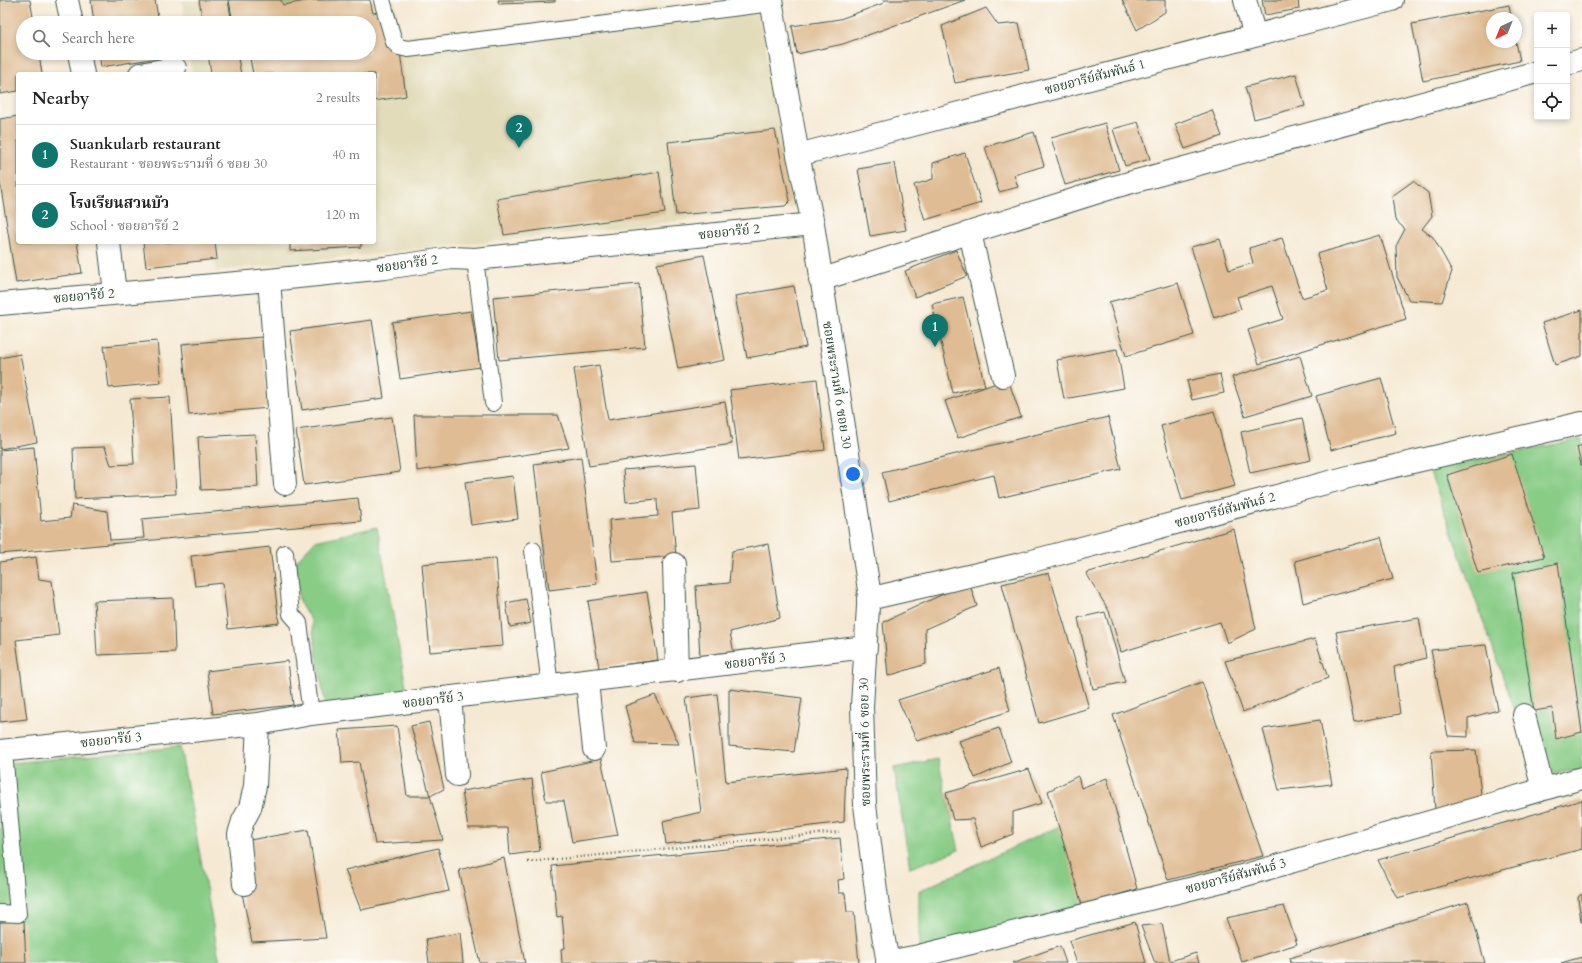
<!DOCTYPE html>
<html lang="en">
<head>
<meta charset="utf-8">
<style>
	:root { --surface:#fff; --page:#f6f6f6; --text:#222; --muted:#767676; --line:#e0e0e0; --accent:#0f766e }
	body { margin:0; font-family:Cardo,"Noto Serif Thai",serif; background:var(--page); color:var(--text) }
	.controls { position:absolute; right:12px; top:12px; display:grid; overflow:hidden; border-radius:4px; box-shadow:0 2px 6px #0003 }
	.controls button { width:36px; height:36px; display:grid; place-items:center; padding:0; border:0; border-bottom:1px solid var(--line); background:var(--surface); color:var(--text); font:20px sans-serif }
	.compass { position:absolute; left:1486px; top:12px; width:36px; height:36px; border-radius:50%; background:var(--surface); box-shadow:0 2px 6px #0003; rotate:223deg }
	.you { position:absolute; left:853px; top:474px; width:14px; height:14px; margin:-10px; border:3px solid #fff; border-radius:50%; background:#1a73e8; box-shadow:0 0 0 6px #1a73e833 }
	.badge { display:grid; place-items:center; width:26px; height:26px; border-radius:50%; background:var(--accent); color:#fff; font-size:13px; font-weight:700 }
	.pin { position:absolute; translate:-50% -33px; filter:drop-shadow(0 1px 2px #0008) }
	.pin::after { content:''; position:absolute; top:21px; width:14px; height:12px; background:inherit; clip-path:polygon(0 0,100% 0,50% 100%) }
	.list { margin:0; padding:0; list-style:none }
	h2 { display:flex; justify-content:space-between; align-items:center; height:52px; margin:0; padding:0 16px; font-size:17px }
	h2 small { font-size:13px; font-weight:400; color:var(--muted) }
	.list li { display:grid; grid-template-columns:26px 1fr auto; gap:12px; align-items:center; box-sizing:border-box; height:60px; padding:0 16px; border-top:1px solid var(--line) }
	.list b { display:block; font-size:15px; white-space:nowrap }
	.list p { margin:0; font-size:13px; white-space:nowrap; color:var(--muted) }
	.list em { font-size:13px; font-style:normal; color:var(--muted) }
	.icon { flex:none; width:22px; height:22px; fill:none; stroke:currentColor; stroke-width:2; stroke-linecap:round; stroke-linejoin:round }
	.map { position:relative; flex:none; width:1582px; height:963px; overflow:hidden }
	.search { position:absolute; background:var(--surface); box-shadow:0 2px 6px #0003; left:16px; top:16px; width:360px; height:44px; display:flex; align-items:center; gap:10px; box-sizing:border-box; padding:0 14px; border-radius:22px; color:var(--muted); font-size:15px }
	.panel { position:absolute; background:var(--surface); box-shadow:0 2px 6px #0003; left:16px; top:72px; width:360px; height:172px; border-radius:4px }
	.map>svg:first-child { display:block }
</style>
</head>
<body>
<div class="map">
<svg width="1582" height="963" viewBox="0 0 1582 963">
	<rect width="100%" height="100%" fill="#fdfcf7"/>
	<filter id="ink" filterUnits="userSpaceOnUse"><feTurbulence type="fractalNoise" baseFrequency=".025" numOctaves="2"/><feDisplacementMap in="SourceGraphic" scale="8" xChannelSelector="R" yChannelSelector="G"/><feConvolveMatrix kernelMatrix="1 2 1 2 8 2 1 2 1" color-interpolation-filters="sRGB"/></filter>
	<filter id="wash" filterUnits="userSpaceOnUse"><feTurbulence type="fractalNoise" baseFrequency=".012" numOctaves="4" result="noise"/><feDisplacementMap in="SourceGraphic" scale="16" xChannelSelector="R" yChannelSelector="G"/><feGaussianBlur stdDeviation="0.9" result="paint"/><feColorMatrix in="noise" values="0 0 0 0 0 0 0 0 0 0 0 0 0 0 0 0 0 1.4 0 .05"/><feComposite in="paint" operator="in"/></filter>
	<g filter="url(#wash)">
		<rect width="100%" height="100%" fill="#f5e9d3"/>
		<path fill="#e2dcba" d="M182,0h212l8,37 337,-37h17l11,54 27,154 -333,37 -245,26 -3,-29h161v-168h-182l-3,-21h180v-30h-184z"/>
		<path fill="#88cc86" stroke="#54845d" d="M281,0h31l-29,5z
			M1582,439v332l-45,2 -108,-304z
			M377,527l30,165 -82,12 -14,-84 -12,-18 -3,-41 19,-20z
			M180,747l40,216h-220v-199z
			M938,759l21,91 -49,18 -16,-100z
			M1079,817l26,82 -186,51v-59z"/>
		<g id="blocks">
			<path fill="#dfbc93" d="M0,0h30l4,23h-11v30h16l3,21h-24v17l-18,3z
				M91,0h64l4,23h-65z
				M199,0h29l4,23h-29z
				M229,0h52l2,5 29,-5h58l3,13 21,-4 12,87 -32,5v-27h-121l-4,-21h120v-30h-136z
				M498,0h57v2l-56,2z
				M883,0h82l-122,44 -46,10 -5,-28 48,-7 44,-16z
				M1122,0h43v12l-28,18z
				M1262,0h36l1,9 -34,6z
				M1509,5l2,13h-19v24h24l4,19 -97,20 -11,-57z
				M986,8l12,17 21,-2 10,47 -74,13 -13,-57z
				M99,53h64l1,4 -63,10z
				M208,53h29l4,21h-30z
				M1296,74l9,32 -51,13 -9,-32z
				M1212,110l10,26 -37,13 -10,-25z
				M18,116v126h59l5,31 -66,10 -16,-101v-63z
				M1138,122l12,37 -25,7 -12,-37z
				M1105,123l14,47 -54,15 -14,-47z
				M775,130l15,71 -5,5 -109,9 -8,-73z
				M1034,132l10,34 -30,9 4,12 -19,5 -14,-45z
				M965,153l16,50 -56,17 -11,-35 19,-6v-16z
				M894,163l12,67 -36,6 -12,-67z
				M659,172l6,41 -161,22 -7,-36z
				M1413,181l15,12 4,23 -10,13 11,8 19,34 -10,31 -33,-2 -12,-23 -1,-31 9,-17 -10,-9 -3,-24z
				M1380,235l26,84 -147,45 -11,-34 35,-11 -11,-33 -35,11 4,12 -27,9 -23,-71 29,-8 9,31 24,-7 -4,-15 33,-10 20,60 26,-8 -11,-36z
				M143,242h72l2,17 -71,8z
				M290,242h71v5l-71,4z
				M956,250l11,26 -52,21 -10,-26z
				M704,255l21,105 -47,9 -21,-105z
				M1178,283l16,52 -68,21 -17,-54z
				M639,284l6,63 -146,13 -6,-63z
				M794,286l12,61 -59,11 -12,-62z
				M963,297l22,89 -32,7 -21,-89z
				M1582,310v46l-27,9 -13,-42z
				M471,311l9,56 -80,12 -8,-57z
				M372,320l12,78 -82,12 -12,-79z
				M262,337l7,71 -80,7 -7,-71z
				M157,341l4,42 -52,5 -5,-42z
				M1117,349l7,39 -60,11 -7,-39z
				M20,354l17,88 -37,7v-91z
				M1300,356l12,40 -67,20 -13,-39z
				M599,365l9,55 117,-18 7,42 -143,22 -15,-97z
				M1220,374l4,19 -32,7 -5,-19z
				M1381,378l15,55 -65,17 -15,-54z
				M817,379l8,71 -86,10 -9,-70z
				M1008,379l13,38 -63,21 -13,-37z
				M170,397l6,97 -101,5 -2,-51 32,-1 6,18 23,-1 -4,-65z
				M1214,411l21,75 -53,14 -21,-74z
				M414,415h144l11,33 -152,23z
				M392,417l8,55 -96,13 -8,-55z
				M1108,417l13,52 -122,29 -5,-23 -105,26 -7,-29z
				M1302,418l9,42 -61,13 -9,-41z
				M255,434l3,53 -57,3 -3,-53z
				M1582,445v20h-1l-4,-18z
				M34,447l7,74 29,-3 2,-13 35,6 3,29 34,-2 -2,-19 216,-21 3,23 -361,33v-27h1l-1,-14v-63z
				M1512,454l32,103 -66,16 -31,-98z
				M581,457l16,127 -48,6 -15,-126z
				M696,464l4,46 -28,3 4,43 -64,5 -3,-41 49,-4 -1,-17 -31,3 -3,-32z
				M513,476l5,43 -47,6 -6,-43z
				M1234,529l22,100 -29,14 -7,-21 -99,30 -12,-41 -23,-38z
				M1381,537l12,42 -90,24 -8,-42z
				M768,544l12,74 -50,14 4,22 -34,2 -4,-70 33,-3 3,-32z
				M270,547l9,76 -51,6 -5,-46 -28,3 -4,-30z
				M36,557l3,22 13,2 7,54 -43,5 11,79 -27,3v-160z
				M496,558l7,88 -73,6 -8,-88z
				M1558,563l24,169 -26,7 -4,-31 -18,3 -21,-138z
				M1049,573l40,135 -50,15 -37,-139z
				M969,582l8,24 -52,23 1,35 -38,12 -5,-54z
				M647,592l11,68 -59,8 -11,-67z
				M173,598l2,54 -78,3 -3,-54z
				M526,599l5,24 -21,4 -4,-24z
				M1105,612l20,70 -32,7 -15,-71z
				M1419,618l7,40 -32,9 6,47 -46,8 -18,-90z
				M1315,639l13,39 -85,34 -18,-51z
				M1486,645l12,65 -30,8v19l-20,-1 -17,-86z
				M288,661l5,44 -80,9 -6,-43z
				M999,668l11,43 -93,30 -19,-41z
				M1202,682l61,174 -95,24 -55,-165z
				M729,689l73,9 -8,54 -65,-6z
				M717,694l9,88 120,-14 -2,54 -178,22 -3,-23 38,-9 -15,-114z
				M655,695l24,49 -44,-1 -10,-37z
				M1320,720l12,64 -53,6 -16,-61z
				M429,722l15,67 -14,7 -19,-70z
				M397,726l10,70h23l13,44 -68,4 -16,-82 -17,1 -3,-33z
				M999,728l12,34 -36,16 -16,-37z
				M1476,750l6,53 -47,7 -4,-59z
				M601,759l17,76 -46,7 -8,-41h-18l-5,-29z
				M1029,769l13,34 -29,9v22l-32,13 -8,-28 -20,1 -7,-27z
				M1078,776l3,12 26,-10 30,111 -55,16 -34,-114z
				M532,779l8,72 -30,4 -2,-27h-40l-6,-37z
				M1582,800v49l-185,49 -19,-38z
				M308,830l18,108 -74,4 -11,-54 3,-47z
				M840,838l4,41 -6,1 1,13h6l2,19h7l5,51h-297l-1,-14 4,-1 -3,-32 -5,1 -5,-51z
				M438,848l11,43 -88,19 -16,-40z
				M504,858l21,105h-45l-21,-93z
				M1582,894v28h-1l-3,-25z
				M1468,902l17,61h-194l-1,-5z
				M1284,906l13,38 -55,18 -16,-44z
				M24,921l2,42h-26v-41z
				M1135,922l11,41h-69l-8,-22z
				M1162,924l8,37 26,-8 3,10h-44l-14,-37z
				M460,933l3,30h-34l-3,-24z
				M1060,946l6,17h-54z
				M1582,957v6h-21z"/>
		</g>
	</g>
	<g filter="url(#ink)">
		<use href="#blocks" fill-opacity="0" stroke="#3f574c" stroke-width="1"/>
		<g fill="none" stroke-linecap="round" stroke-linejoin="round">
			<g stroke="#3f574c" stroke-width="18">
				<path id="service" d="M382,0l12,42 5,5 9,2 364,-46
					M475,259l18,144
					M533,550l17,136
					M285,553l6,61 8,9 12,91
					M0,913l18,1 -14,-163"/>
			</g>
			<g stroke="#3f574c" stroke-width="24">
				<path id="minor" d="M67,0l5,23
					M1245,0l10,36
					M79,53l4,21
					M1567,64l15,-4
					M140,74l35,-6
					M798,155l594,-155
					M970,233l33,143
					M109,242l6,51
					M269,280l16,204
					M820,280l294,-93 423,-115
					M0,304l269,-24 116,-12 67,-10 23,1 338,-35
					M674,564l3,107
					M868,599l153,-35 335,-89 226,-52
					M587,682l7,67
					M450,698l7,77
					M1524,715l19,74
					M0,751l258,-27 53,-10 555,-67
					M244,884l-5,-50 4,-13 7,-13 5,-22 3,-62
					M887,962l32,-6 323,-80 340,-98"/>
			</g>
			<g stroke="#3f574c" stroke-width="24">
				<path id="tertiary" d="M771,0l27,155 15,69 56,366 -7,116 3,99 13,101 10,57"/>
			</g>
			<path stroke="#3f574c" stroke-width="2.5" stroke-dasharray="1 3" stroke-linecap="butt" d="M528,862l311,-30"/>
			<use href="#service" stroke="#fff" stroke-width="16"/>
			<use href="#minor" stroke="#fff" stroke-width="22"/>
			<use href="#tertiary" stroke="#fff" stroke-width="22"/>
		</g>
	</g>
	<g text-anchor="middle" dominant-baseline="central" stroke-width="3" stroke-linejoin="round" paint-order="stroke">
		<g font-size="13" fill="#1f3d34" stroke="#fdfcf7">
			<text transform="translate(1095 77) rotate(-15)">ซอยอารีย์สัมพันธ์ 1</text>
			<text transform="translate(729 232) rotate(-6)">ซอยอาร๊ย์ 2</text>
			<text transform="translate(407 264) rotate(-8)">ซอยอาร๊ย์ 2</text>
			<text transform="translate(84 296) rotate(-5)">ซอยอาร๊ย์ 2</text>
			<text transform="translate(837 385) rotate(81)">ซอยพระรามที่ 6 ซอย 30</text>
			<text transform="translate(1225 510) rotate(-15)">ซอยอารีย์สัมพันธ์ 2</text>
			<text transform="translate(755 661) rotate(-7)">ซอยอาร๊ย์ 3</text>
			<text transform="translate(433 700) rotate(-7)">ซอยอาร๊ย์ 3</text>
			<text transform="translate(111 740) rotate(-6)">ซอยอาร๊ย์ 3</text>
			<text transform="translate(865 742) rotate(-91)">ซอยพระรามที่ 6 ซอย 30</text>
			<text transform="translate(1236 876) rotate(-15)">ซอยอารีย์สัมพันธ์ 3</text>
		</g>
	</g>
</svg>
<div class="controls">
<button>+</button>
<button>−</button>
<button><svg class="icon" aria-label="locate" viewBox="0 0 24 24"><circle cx="12" cy="12" r="6"/><path d="M12 2v4M12 18v4M2 12h4M18 12h4"/></svg></button>
</div>
<svg class="compass" viewBox="-18 -18 36 36"><path d="M0-13l5 13h-10z" fill="#e53935"/><path d="M0 13l5-13h-10z" fill="#767676"/></svg>
<div class="you"></div>
<div class="pin badge" style="left:935px;top:347px">1</div>
<div class="pin badge" style="left:519px;top:148px">2</div>
<div class="search"><svg class="icon" aria-label="search" viewBox="0 0 24 24"><circle cx="10" cy="10" r="6"/><path d="M15 15l6 6"/></svg>Search here</div>
<section class="panel">
<h2>Nearby<small>2 results</small></h2>
<ul class="list">
<li><span class="badge">1</span><div><b>Suankularb restaurant</b><p>Restaurant · ซอยพระรามที่ 6 ซอย 30</p></div><em>40 m</em></li>
<li><span class="badge">2</span><div><b>โรงเรียนสวนบัว</b><p>School · ซอยอาร๊ย์ 2</p></div><em>120 m</em></li>
</ul>
</section>
</div>
</body>
</html>
